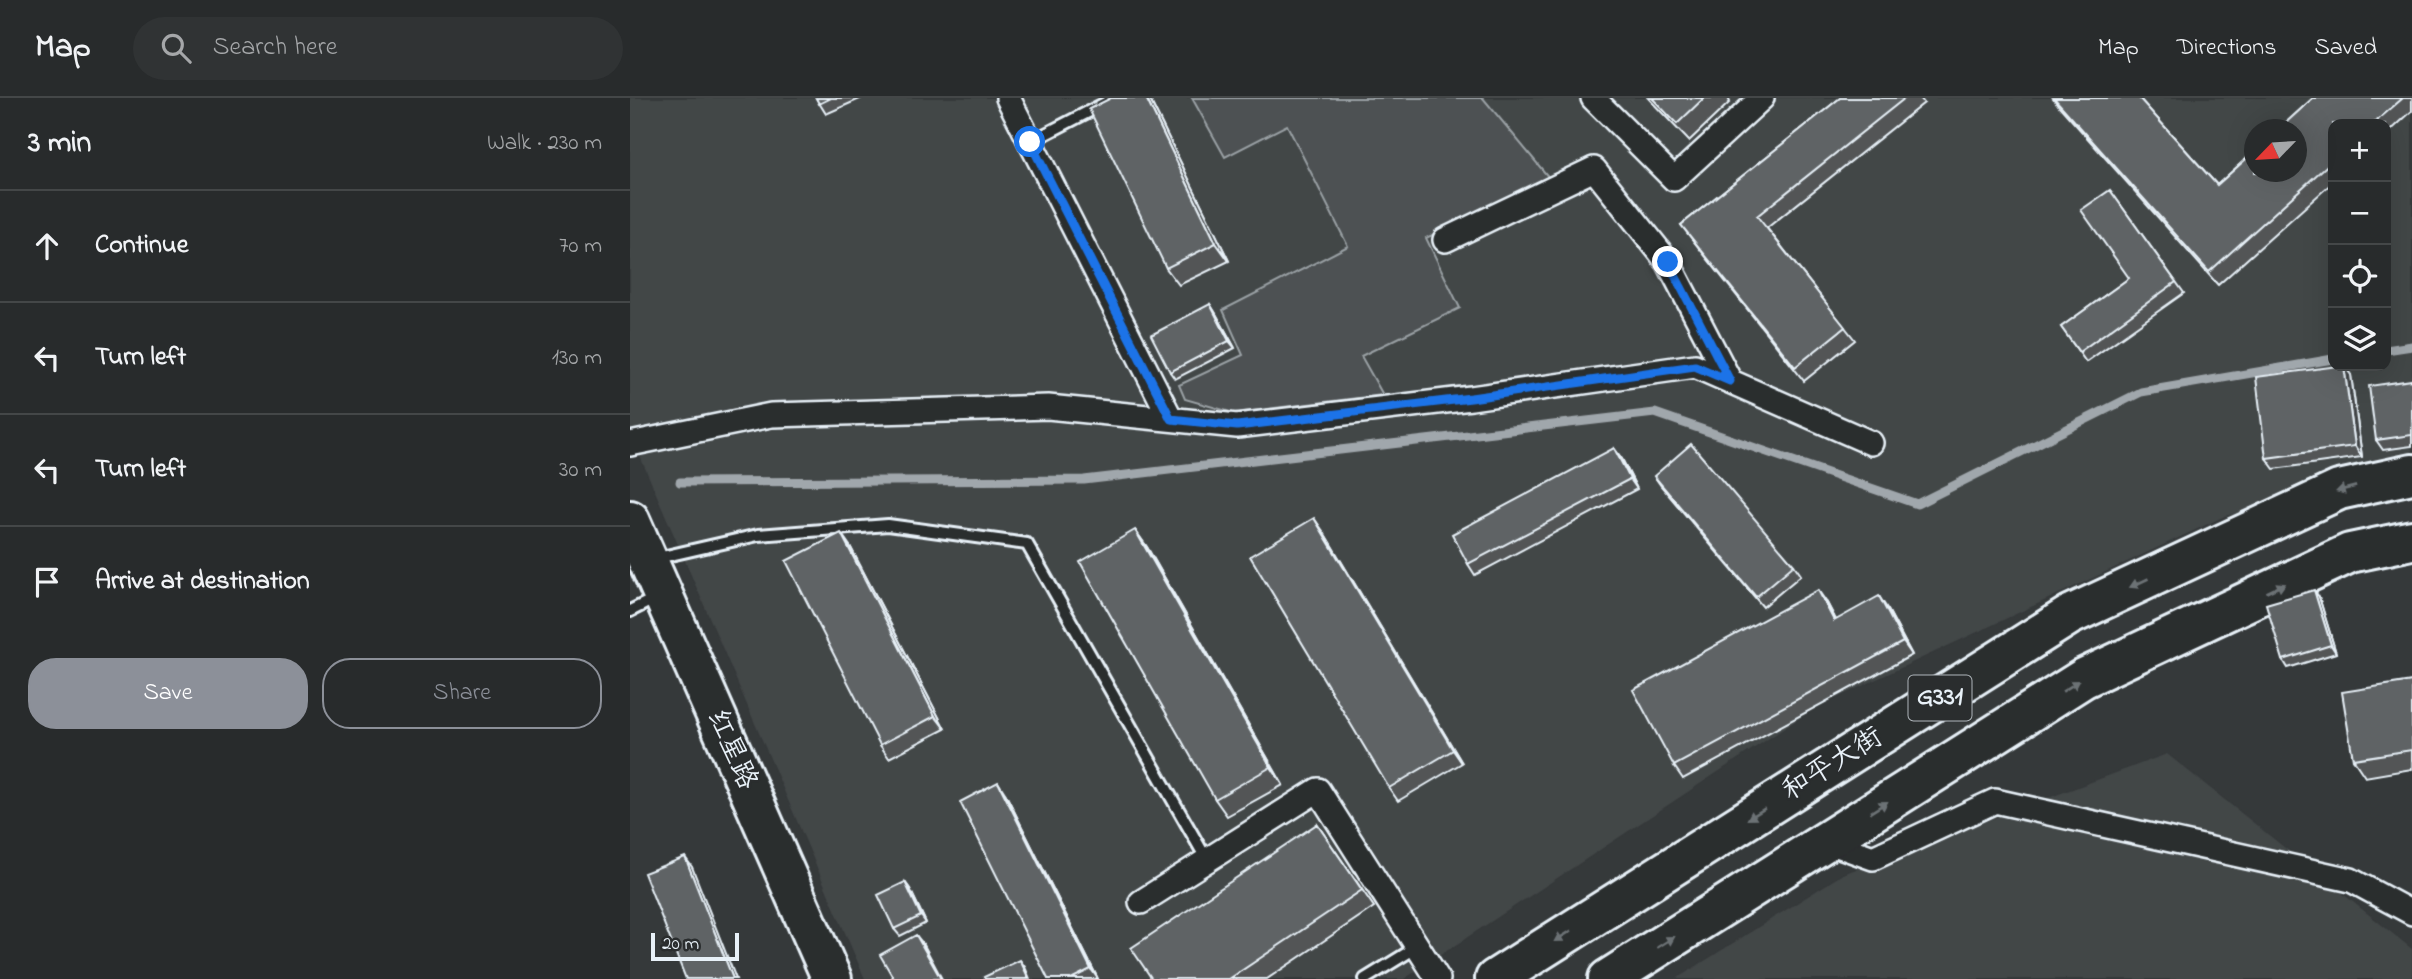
<!DOCTYPE html>
<html lang="en">
<head>
<meta charset="utf-8">
<style>
	:root { --surface:#282b2c; --page:#303334; --text:#f1f3f6; --muted:#a5a7a9; --line:#444748; --accent:#8c9099 }
	body { margin:0; font-family:"Indie Flower","LXGW WenKai TC",sans-serif; background:var(--page); color:var(--text) }
	.controls { position:absolute; right:21px; top:21px; display:grid; overflow:hidden; border-radius:14px; box-shadow:0 7px 28px #0002 }
	.controls button { width:63px; height:63px; display:grid; place-items:center; padding:0; border:0; border-bottom:2px solid var(--line); background:var(--surface); color:var(--text); font:35px sans-serif }
	.compass { position:absolute; left:1614px; top:21px; width:63px; height:63px; border-radius:50%; background:var(--surface); box-shadow:0 7px 28px #0002; rotate:245deg }
	.scale { position:absolute; left:21px; bottom:18px; width:88px; box-sizing:border-box; padding-left:7px; border:4px solid #e8f1f8; border-top:0; font-size:19px; line-height:24px; white-space:nowrap; color:#e8f1f8; -webkit-text-stroke:5px #2a2d2e; paint-order:stroke }
	.stop { position:absolute; width:21px; height:21px; margin:-16px; border:5px solid #1a73e8; border-radius:50%; background:#fff }
	.stop.end { background:#1a73e8; border-color:#fff; box-shadow:0 2px 7px #0008 }
	.list { margin:0; padding:0; list-style:none }
	h2 { display:flex; justify-content:space-between; align-items:center; height:91px; margin:0; padding:0 28px; font-size:30px }
	h2 small { font-size:23px; font-weight:400; color:var(--muted) }
	.list li { display:grid; grid-template-columns:46px 1fr auto; gap:21px; align-items:center; box-sizing:border-box; height:112px; padding:0 28px; border-top:2px solid var(--line) }
	.list b { display:block; font-size:26px; white-space:nowrap }
	.list em { font-size:23px; font-style:normal; color:var(--muted) }
	.actions { display:flex; gap:14px; padding:21px 28px }
	.actions a { flex:1; padding:16px 0; border:2px solid var(--accent); border-radius:28px; text-align:center; font-size:24px; color:var(--accent) }
	.actions .main { background:var(--accent); color:#fff }
	.icon { flex:none; width:38px; height:38px; fill:none; stroke:currentColor; stroke-width:2; stroke-linecap:round; stroke-linejoin:round }
	.map { position:relative; flex:none; width:1782px; height:881px; overflow:hidden }
	header { display:flex; align-items:center; gap:42px; box-sizing:border-box; height:98px; padding:0 35px; background:var(--surface); border-bottom:2px solid var(--line) }
	header strong { font-size:33px }
	nav { display:flex; gap:38px; margin-inline-start:auto; font-size:24px }
	.search { width:490px; height:63px; background:var(--page); display:flex; align-items:center; gap:18px; box-sizing:border-box; padding:0 24px; border-radius:38px; color:var(--muted); font-size:26px }
	main { display:flex }
	aside { flex:1; background:var(--surface) }
	.map>svg:first-child { display:block }
</style>
</head>
<body>
<header>
<strong>Map</strong>
<div class="search"><svg class="icon" aria-label="search" viewBox="0 0 24 24"><circle cx="10" cy="10" r="6"/><path d="M15 15l6 6"/></svg>Search here</div>
<nav><a>Map</a><a>Directions</a><a>Saved</a></nav>
</header>
<main>
<aside>
<h2>3 min<small>Walk · 230 m</small></h2>
<ul class="list">
<li><svg class="icon" aria-label="ahead" viewBox="0 0 24 24"><path d="M12 20V5M6 11l6-6 6 6"/></svg><div><b>Continue</b></div><em>70 m</em></li>
<li><svg class="icon" aria-label="left" viewBox="0 0 24 24"><path d="M17 20v-9H6M10 6l-5 5 5 5"/></svg><div><b>Turn left</b></div><em>130 m</em></li>
<li><svg class="icon" aria-label="left" viewBox="0 0 24 24"><path d="M17 20v-9H6M10 6l-5 5 5 5"/></svg><div><b>Turn left</b></div><em>30 m</em></li>
<li><svg class="icon" aria-label="arrive" viewBox="0 0 24 24"><path d="M6 21V4h12l-3 4 3 4H6"/></svg><div><b>Arrive at destination</b></div></li>
</ul>
<div class="actions"><a class="main">Save</a><a>Share</a></div>
</aside>
<div class="map">
<svg width="1782" height="881" viewBox="0 0 1782 881">
	<rect width="100%" height="100%" fill="#35393a"/>
	<filter id="ink" filterUnits="userSpaceOnUse"><feTurbulence type="fractalNoise" baseFrequency=".0143" numOctaves="2"/><feDisplacementMap in="SourceGraphic" scale="14" xChannelSelector="R" yChannelSelector="G"/><feConvolveMatrix kernelMatrix="1 2 1 2 8 2 1 2 1" color-interpolation-filters="sRGB"/></filter>
	<g filter="url(#ink)">
		<path fill="#424647" fill-rule="evenodd" d="M0,0h1782v372l-187,46 -410,192 -411,271h-539l-235,-546zM1703,26h53v242h-53zM1624,32h42v42h-42z
			M1537,656l245,195v30h-736l167,-105z"/>
		<path fill="#4d5152" stroke="#9aa1a5" stroke-width="2" d="M562,0h291l67,81 -124,59 34,70 -99,48 22,39 -149,18 -49,-14 -6,-14 64,-30 -20,-45 125,-64 -61,-121 -62,32z"/>
		<g fill="none" stroke-linecap="round" stroke-linejoin="round">
			<path stroke="#a0a7ac" stroke-width="9" d="M1756,252l26,-4
				M50,384l404,-2 571,-67 262,91 224,-112 192,-33"/>
			<g stroke="#e8f1f8" stroke-width="16">
				<path id="service" d="M400,44l85,-44
					M23,461l105,-24 130,-10 139,19 180,316
					M0,513l26,-13
					M735,881l52,-32"/>
			</g>
			<g stroke="#e8f1f8" stroke-width="28">
				<path id="minor" d="M378,0l163,321
					M963,0l81,81 88,-81
					M815,142l149,-71 74,93 62,119
					M0,346l141,-29 277,-8 189,19 234,-28 224,-32 176,77
					M1196,743l47,17 122,-57 356,79 61,33
					M511,804l177,-112 120,189"/>
			</g>
			<g stroke="#e8f1f8" stroke-width="44">
				<path id="trunk" d="M0,422l202,459
					M865,881l575,-364 269,-125 73,-16
					M978,881l476,-301 266,-125 62,-13"/>
			</g>
			<use href="#service" stroke="#2a2d2e" stroke-width="10"/>
			<use href="#minor" stroke="#2a2d2e" stroke-width="23"/>
			<use href="#trunk" stroke="#2a2d2e" stroke-width="38"/>
		</g>
		<path fill="#525557" stroke="#e8f1f8" stroke-width="2" d="M186,0h46l-36,16z
			M1018,0h80l2,4 -41,39z
			M1210,0h80l4,5 -157,125 88,112 -51,41 -113,-143 -10,-13z
			M1423,0h86l78,87 96,-87h99v13l-26,24v-11h-53v58l-115,103 -160,-180z
			M521,4l78,159 -50,24 -13,-17z
			M1480,92l74,103 -98,69 -25,-35 68,-49z
			M580,206l5,8 20,36 -60,31 -5,-7z
			M1714,268l7,9 11,82 -88,12 -8,-11z
			M1782,282v66l-29,4 -7,-10z
			M984,350l8,11 15,30 -162,86 -7,-11z
			M1024,378l140,89 7,10 -38,32 -102,-121z
			M505,432l12,17 136,238 -56,31 -12,-17z
			M693,433l139,232 -64,38 -9,-13z
			M220,448l95,183 -56,29 -9,-13z
			M1689,499l17,56 -48,15 -5,-8z
			M1197,505l9,17 52,-10 24,45 -229,124 -9,-13z
			M1782,583v88l-47,8 -12,-18z
			M375,695l93,186h-50z
			M687,726l57,83 -107,72h-115z
			M275,784l5,7 16,34 -26,13 -6,-7z"/>
		<path fill="#424547" stroke="#e8f1f8" stroke-width="2" d="M516,0h3l2,4 78,159 -13,-18z
			M580,206l5,8 20,36 -6,-7z
			M1714,268l7,9 11,82 -7,-11z
			M984,350l8,11 15,30 -7,-10z
			M684,420l9,13 139,232 -9,-13z
			M505,432l12,17 136,238 -12,-18z
			M211,435l9,13 95,183 -10,-13z
			M1188,492l9,13 16,31 -9,-13z
			M1684,492l5,7 17,56 -5,-8z
			M1249,498l9,14 24,45 -9,-13z
			M368,684l7,11 93,186 -7,-10z
			M55,759l7,10 44,112h-3z
			M275,784l5,7 16,34 -5,-7z
			M286,837l8,10 18,34h-1z
			M390,862l5,7 5,12h-1z"/>
		<path fill="#5f6365" stroke="#e8f1f8" stroke-width="2" d="M186,0h15l-12,6z
			M481,0h35l70,145 -50,25 -77,-159z
			M1022,0h52l-27,26z
			M1210,0h65l-148,118 88,111 -50,40 -114,-142z
			M1424,0h85l78,87 38,-34v21h42v-42h-19l35,-32h90l-30,26h-40v36l-124,112z
			M1480,92l66,92 -97,70 -18,-25 68,-49 -48,-68z
			M580,206l19,37 -59,31 -19,-37z
			M1708,268h6l11,80 -89,12 -10,-81z
			M1782,282v55l-36,5 -7,-54z
			M1061,346l103,121 -38,32 -102,-121z
			M984,350l16,31 -162,85 -16,-30z
			M684,420l139,232 -64,38 -139,-232z
			M505,432l136,237 -56,32 -135,-237z
			M211,435l94,183 -55,29 -94,-184z
			M1188,492l16,31 45,-25 24,46 -229,124 -41,-76z
			M1684,492l17,55 -48,15 -17,-56z
			M1782,583v69l-59,9 -11,-67z
			M368,684l93,187 -20,10h-23l-88,-177z
			M687,726l45,66 -133,89h-77l-21,-31z
			M55,759l48,122h-47l-42,-106z
			M275,784l16,34 -27,13 -16,-34z
			M286,837l25,44h-47l-14,-24z
			M390,862l9,19h-44l-1,-2z"/>
		<defs><path id="oneway-solid" d="M-6-.8H1V-3.2L6.5 0L1 3.2V.8H-6Z" transform="scale(1.75)"/></defs>
		<g fill="#6c7275">
			<use href="#oneway-solid" transform="translate(1716 391) rotate(165)"/>
			<use href="#oneway-solid" transform="translate(1509 485) rotate(155)"/>
			<use href="#oneway-solid" transform="translate(1646 490) rotate(-25)"/>
			<use href="#oneway-solid" transform="translate(1441 588) rotate(-32)"/>
			<use href="#oneway-solid" transform="translate(1249 709) rotate(-32)"/>
			<use href="#oneway-solid" transform="translate(1126 716) rotate(148)"/>
			<use href="#oneway-solid" transform="translate(933 838) rotate(148)"/>
			<use href="#oneway-solid" transform="translate(1036 844) rotate(-32)"/>
		</g>
	</g>
	<g fill="none" stroke-linecap="round" stroke-linejoin="round" filter="url(#ink)">
		<path stroke="#1a73e8" stroke-width="9" d="M400,44l141,277 66,7 234,-28 224,-32 35,15 -62,-119"/>
	</g>
	<g text-anchor="middle" dominant-baseline="central" stroke-width="5" stroke-linejoin="round" paint-order="stroke">
		<rect fill="#2a2d2e" stroke="#afb6bb" stroke-width="2" x="1278.5" y="577.5" width="63" height="45" rx="5"/>
		<g font-size="26" font-weight="bold" fill="#e8f1f8">
			<text x="1310" y="600">G331</text>
		</g>
		<g font-size="28" fill="#e8f1f8" stroke="#2a2d2e">
			<text transform="translate(101 652) rotate(66)">红星路</text>
			<text transform="translate(1203 667) rotate(-32)">和平大街</text>
		</g>
	</g>
</svg>
<div class="controls">
<button>+</button>
<button>−</button>
<button><svg class="icon" aria-label="locate" viewBox="0 0 24 24"><circle cx="12" cy="12" r="6"/><path d="M12 2v4M12 18v4M2 12h4M18 12h4"/></svg></button>
<button><svg class="icon" aria-label="layers" viewBox="0 0 24 24"><path d="M12 4l9 5-9 5-9-5zM3 14l9 5 9-5"/></svg></button>
</div>
<svg class="compass" viewBox="-18 -18 36 36"><path d="M0-13l5 13h-10z" fill="#e53935"/><path d="M0 13l5-13h-10z" fill="#a5a7a9"/></svg>
<div class="scale">20 m</div>
<div class="stop" style="left:400px;top:44px"></div>
<div class="stop end" style="left:1038px;top:164px"></div>
</div>
</main>
</body>
</html>
